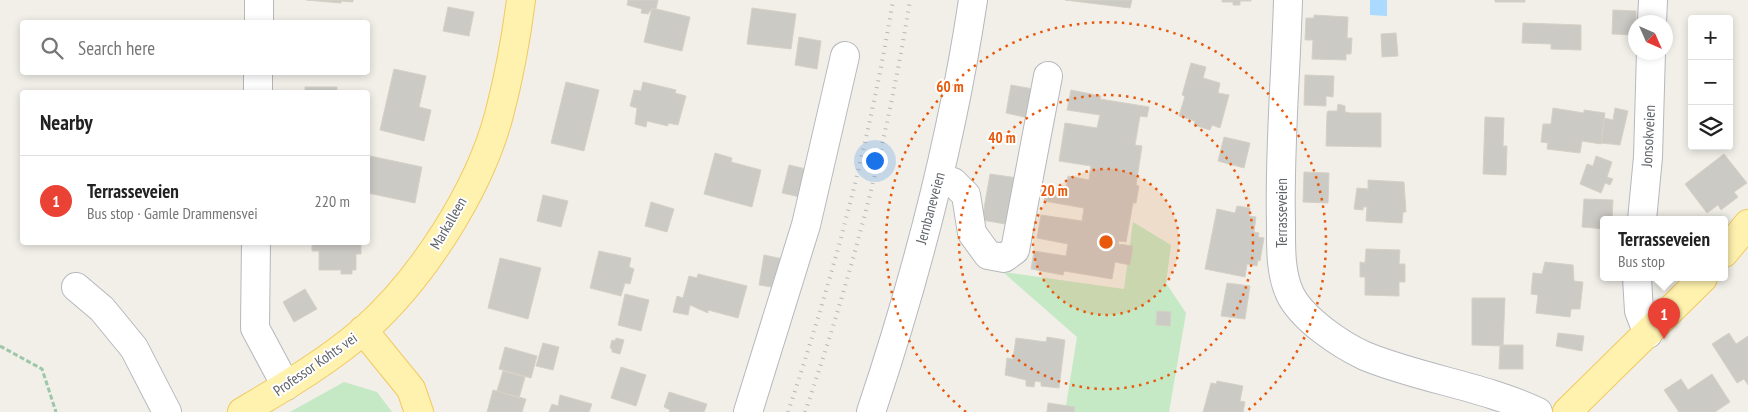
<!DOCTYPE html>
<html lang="en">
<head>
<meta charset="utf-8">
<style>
	:root { --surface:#fff; --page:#f6f6f6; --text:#222; --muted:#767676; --line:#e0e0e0; --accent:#ea4335 }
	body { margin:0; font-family:"PT Sans Narrow",sans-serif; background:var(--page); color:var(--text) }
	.controls { position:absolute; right:15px; top:15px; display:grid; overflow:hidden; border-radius:5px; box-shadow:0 2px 8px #0003 }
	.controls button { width:45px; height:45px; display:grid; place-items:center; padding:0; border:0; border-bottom:1px solid var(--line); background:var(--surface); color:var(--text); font:25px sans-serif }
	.compass { position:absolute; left:1628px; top:15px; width:45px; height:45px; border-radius:50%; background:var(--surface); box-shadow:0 2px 8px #0003; rotate:135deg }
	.you { position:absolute; left:874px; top:160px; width:18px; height:18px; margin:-12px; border:4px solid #fff; border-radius:50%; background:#1a73e8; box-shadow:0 0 0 8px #1a73e833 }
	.badge { display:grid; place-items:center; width:32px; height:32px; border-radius:50%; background:var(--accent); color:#fff; font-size:16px; font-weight:700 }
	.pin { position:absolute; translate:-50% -41px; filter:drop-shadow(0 1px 2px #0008) }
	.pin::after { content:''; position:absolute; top:26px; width:18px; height:15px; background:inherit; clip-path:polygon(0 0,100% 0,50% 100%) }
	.popup { position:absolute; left:1600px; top:216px; width:128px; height:65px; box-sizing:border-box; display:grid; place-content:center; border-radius:5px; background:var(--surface); filter:drop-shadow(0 1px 4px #0005); font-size:16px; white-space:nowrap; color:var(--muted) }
	.popup b { font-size:19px; color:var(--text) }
	.popup::after { content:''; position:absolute; left:50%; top:100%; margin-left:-10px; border:10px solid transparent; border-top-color:var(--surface) }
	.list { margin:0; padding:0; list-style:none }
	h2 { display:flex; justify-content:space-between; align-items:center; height:65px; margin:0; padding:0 20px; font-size:21px }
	h2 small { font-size:16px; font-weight:400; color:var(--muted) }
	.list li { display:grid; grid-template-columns:32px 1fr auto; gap:15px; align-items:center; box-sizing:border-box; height:90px; padding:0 20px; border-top:1px solid var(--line) }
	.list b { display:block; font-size:19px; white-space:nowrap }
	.list p { margin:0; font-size:16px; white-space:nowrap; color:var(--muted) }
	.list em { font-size:16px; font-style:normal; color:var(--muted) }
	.icon { flex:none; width:28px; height:28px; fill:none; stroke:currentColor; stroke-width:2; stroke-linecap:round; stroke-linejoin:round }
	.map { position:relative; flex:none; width:1748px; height:412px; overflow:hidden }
	.search { position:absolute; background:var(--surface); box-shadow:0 2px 8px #0003; left:20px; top:20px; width:350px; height:55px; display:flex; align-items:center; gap:12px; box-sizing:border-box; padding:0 18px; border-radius:5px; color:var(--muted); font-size:19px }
	.panel { position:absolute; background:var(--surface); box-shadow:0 2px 8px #0003; left:20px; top:90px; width:350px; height:155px; border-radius:5px }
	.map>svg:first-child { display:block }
</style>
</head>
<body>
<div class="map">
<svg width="1748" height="412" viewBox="0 0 1748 412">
	<rect width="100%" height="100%" fill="#f1efe8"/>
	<path fill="#c5e8c5" d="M1133,222l38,23 -5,38 20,30 -17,99h-104l12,-75 -74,-65 121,17z
		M344,382l33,10 15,20h-102z"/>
	<path fill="#aadaff" d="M1370,0h17v16l-17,-1z"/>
	<path fill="#cccac5" stroke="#d6d1c6" d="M306,0h47v2l-12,-1v2z
		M628,0h30l-2,9 -4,-1 -4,6 -7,-1 1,-4 -15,-4z
		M1065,0h67l-2,8z
		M1222,0h29v1h-11v4h-7v-3h-11z
		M1495,0h30v2h-30z
		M448,7l26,5 -5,24 -26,-5z
		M652,8l38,9 -8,34 -38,-9z
		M752,8l44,6 -5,35 -44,-5z
		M1613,10l23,1v24l-24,-1z
		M1314,15l34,2 -1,21h5l-1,16h-5v6l-34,-1 1,-19h-8l1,-22h8z
		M1523,23l58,2v25l-30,-1v-5l-29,-1z
		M1396,33l2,23 -16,1 -1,-23z
		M799,37l22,4 -4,28 -22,-4z
		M1191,63l15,4 -3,11 17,5 -2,10 11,2 -9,33 -8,-3 -2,5 -16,-5 1,-4 -16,-5 6,-20 -3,-1z
		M394,69l32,7 -7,31 12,3 -7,31 -44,-11z
		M1305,75l29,1 -1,21 -7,-1v10l-22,-1z
		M566,82l33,8 -15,61 -33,-8z
		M643,82l33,8 -1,3 11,3 -8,29 -10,-2v3l-21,-5 -1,6 -11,-3 2,-16 -7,-2 4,-16 7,1z
		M1011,85l28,5 -6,29 -27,-6z
		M305,87h32v5h-32z
		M1071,90l30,6 -1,3 49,8 -2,10 -7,-1 -5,29 7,1 -6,39 3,1 -3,17h-3l-7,39 -7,-1 -1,3 15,2 -3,19 -15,-3 -3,17 -48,-8 -1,4 -32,-6 3,-18 32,5 2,-12 -31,-6 4,-23 41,6 2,-13 -40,-7 3,-15 19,3 2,-13 21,4 2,-14 -32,-5 6,-38 32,5 3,-13 -33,-5z
		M1338,104l7,2v6l6,1h30v34l-55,-1 1,-33 1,-2h9z
		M1553,108l31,5v-3l21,3 -4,31 -19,-3 -2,12 -33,-4 1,-6 -7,-1 2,-18h8z
		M1615,108l13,3 -8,34 -19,-2 3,-25 9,2z
		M1485,117l19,1 -1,28h4l-1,29 -23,-1z
		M1224,137l26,6 -6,25 -26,-7z
		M715,153l17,5 -1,4 30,8 -9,37 -48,-13z
		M1724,154l23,29 -13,9 4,5 -17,13 -3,-5 -11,8 -22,-29z
		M370,156l52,11 -7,36 -47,-10v-25z
		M1596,156l16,6 -5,15 6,2 -3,6 -5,-2 -4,10 -21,-9 7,-20 6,2z
		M789,165l17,4 -6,28 -18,-4z
		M1304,172l25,1 -1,30 -25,-1z
		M990,174l28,4 -7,47 -29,-5z
		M1368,180l36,2 2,30h-3l-1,11 -36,-2 1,-14h-4v3l-9,-1 3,-21 11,1z
		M543,195l25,6 -7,26 -24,-6z
		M1584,199l29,1 -1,20h-8v9l-22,-2z
		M651,202l23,7 -7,23 -22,-6z
		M1237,206l13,2 -1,8 7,1 -2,15 5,1 -1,4 6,1 -4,23 -2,-1 -1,6 -10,-2 -2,13 -40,-8 12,-60 18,4z
		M312,242h49v12h-5v16h-4v4h-11v-4h-22v-19h-7z
		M1366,249l34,1 -1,14h6v18h-6v14l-34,-1v-18h-5v-15l5,1z
		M599,251l32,7 -2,9 5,2 -4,15 -5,-1 -4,13 -31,-8z
		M764,255l19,4 -5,29 -19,-3z
		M500,258l41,10 -13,51 -40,-11z
		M1545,262l28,3 1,16 9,1 -3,27h-9l-1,8 -34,-4 2,-18 -7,-1 2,-21 9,1z
		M698,274l49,12 -9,32 -30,-8v3l-18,-8 -2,10 -15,-3 4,-16 6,2 6,-22 8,2z
		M1227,283l23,3 -5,33 -24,-3z
		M305,289l12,20 -23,13 -11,-20z
		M625,294l24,6 -8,31 -23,-6z
		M1472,298h33l-2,48 -31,-1z
		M1157,311l14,1 -1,14 -14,-1z
		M1558,333l26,3 -2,15 -26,-5z
		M1729,333l7,11 12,-8v49l-4,-6 -7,4 -25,-39z
		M1047,337l18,3 -6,48 -18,-2v-4l-6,-1 -1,6 -8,-1v-6l-21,-5 2,-17 6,1 3,-21 30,4z
		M616,338l8,2 -4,14 -8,-2v-3l-2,-1 2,-8 3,1z
		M543,343l16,4 -6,23 -17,-4z
		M1503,345h20v24h-24l1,-23z
		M505,347l32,9 -6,22 -32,-9z
		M621,367l25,8 -10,31 -25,-8z
		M503,371l22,6 -6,21 -22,-7z
		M1712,374l18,28 -15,10h-36l-15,-22 17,-11 7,11z
		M1217,381l26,5 -3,15 5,1 -2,10h-40l8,-29 5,1z
		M493,390l33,9 -4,13h-35z
		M669,392l38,12 -3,8h-35l1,-2 -6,-3z
		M560,395l32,9 -3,8h-40l3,-8 6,2z
		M1048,403l27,4 -1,5h-27z"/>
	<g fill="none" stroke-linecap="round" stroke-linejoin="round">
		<g stroke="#b5b8bc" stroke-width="30">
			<path id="minor" d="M1288,0c-2,74 -9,149 -7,223 0,23 -1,50 9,71 12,25 51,51 75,62 56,23 118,30 173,56
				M259,22v-22
				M1652,22l1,-22
				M258,92v-20
				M939,179l14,3 13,13 6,38 16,22 16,3 11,-8 33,-174
				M1642,220l6,-63 3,-105
				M256,242l-1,86 31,58
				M1637,278l2,33 9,23
				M76,287l26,22 32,39 33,64
				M748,412l58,-187 39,-169
				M871,412c45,-134 81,-272 102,-412"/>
		</g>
		<g stroke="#f2c960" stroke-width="30">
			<path id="major" d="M1724,253l24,-29
				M363,330l48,59 8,23
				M242,412c42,-25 85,-50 122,-82 58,-51 115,-140 135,-215 10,-38 17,-76 22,-115
				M1567,412l136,-134"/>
		</g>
		<path stroke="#9cc7a9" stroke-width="3" stroke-dasharray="5 2.5" stroke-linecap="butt" d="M0,346l42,23 14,43"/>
		<use href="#minor" stroke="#fff" stroke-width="28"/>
		<use href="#major" stroke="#fff2af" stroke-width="28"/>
		<path stroke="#b6b7b8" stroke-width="4" stroke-dasharray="1 6" stroke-linecap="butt" d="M788,412c45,-135 82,-271 105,-412
			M805,412c46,-134 83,-272 105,-412"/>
	</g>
	<circle cx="1106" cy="242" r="73" fill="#e8590c" fill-opacity=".12"/>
	<g fill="none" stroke="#e8590c" stroke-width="2.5" stroke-dasharray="2.5 5">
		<circle cx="1106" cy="242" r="73"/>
		<circle cx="1106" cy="242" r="147"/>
		<path d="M966 412A220 220 0 1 1 1246 412"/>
	</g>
	<g text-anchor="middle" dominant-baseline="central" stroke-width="4" stroke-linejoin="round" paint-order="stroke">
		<g font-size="15" fill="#5f6368" stroke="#fff">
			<text transform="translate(1648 136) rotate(-87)">Jonsokveien</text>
			<text transform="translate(930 208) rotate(-75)">Jernbaneveien</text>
			<text transform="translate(1281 213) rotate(-90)">Terrasseveien</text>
			<text transform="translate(448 223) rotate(-60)">Markalleen</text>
			<text transform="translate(315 364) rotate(-35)">Professor Kohts vei</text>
		</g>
	</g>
	<circle cx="1106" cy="242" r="8" fill="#e8590c" stroke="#fff" stroke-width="2.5"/>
	<g font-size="15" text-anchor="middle" font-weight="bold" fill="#e8590c" stroke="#fff" stroke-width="4" stroke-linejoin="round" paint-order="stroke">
		<text x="950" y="92">60 m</text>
		<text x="1002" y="143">40 m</text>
		<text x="1054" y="196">20 m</text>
	</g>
</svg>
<div class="controls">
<button>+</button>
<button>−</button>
<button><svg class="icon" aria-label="layers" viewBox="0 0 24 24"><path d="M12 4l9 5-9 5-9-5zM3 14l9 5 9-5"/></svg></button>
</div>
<svg class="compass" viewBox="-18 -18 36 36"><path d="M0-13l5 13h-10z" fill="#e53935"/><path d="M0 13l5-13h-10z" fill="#767676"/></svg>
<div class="you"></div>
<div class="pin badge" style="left:1664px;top:339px">1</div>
<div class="popup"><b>Terrasseveien</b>Bus stop</div>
<div class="search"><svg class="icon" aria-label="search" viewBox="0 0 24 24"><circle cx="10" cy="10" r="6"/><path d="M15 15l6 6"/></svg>Search here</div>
<section class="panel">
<h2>Nearby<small></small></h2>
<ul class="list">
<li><span class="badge">1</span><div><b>Terrasseveien</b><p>Bus stop · Gamle Drammensvei</p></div><em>220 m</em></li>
</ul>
</section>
</div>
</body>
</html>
